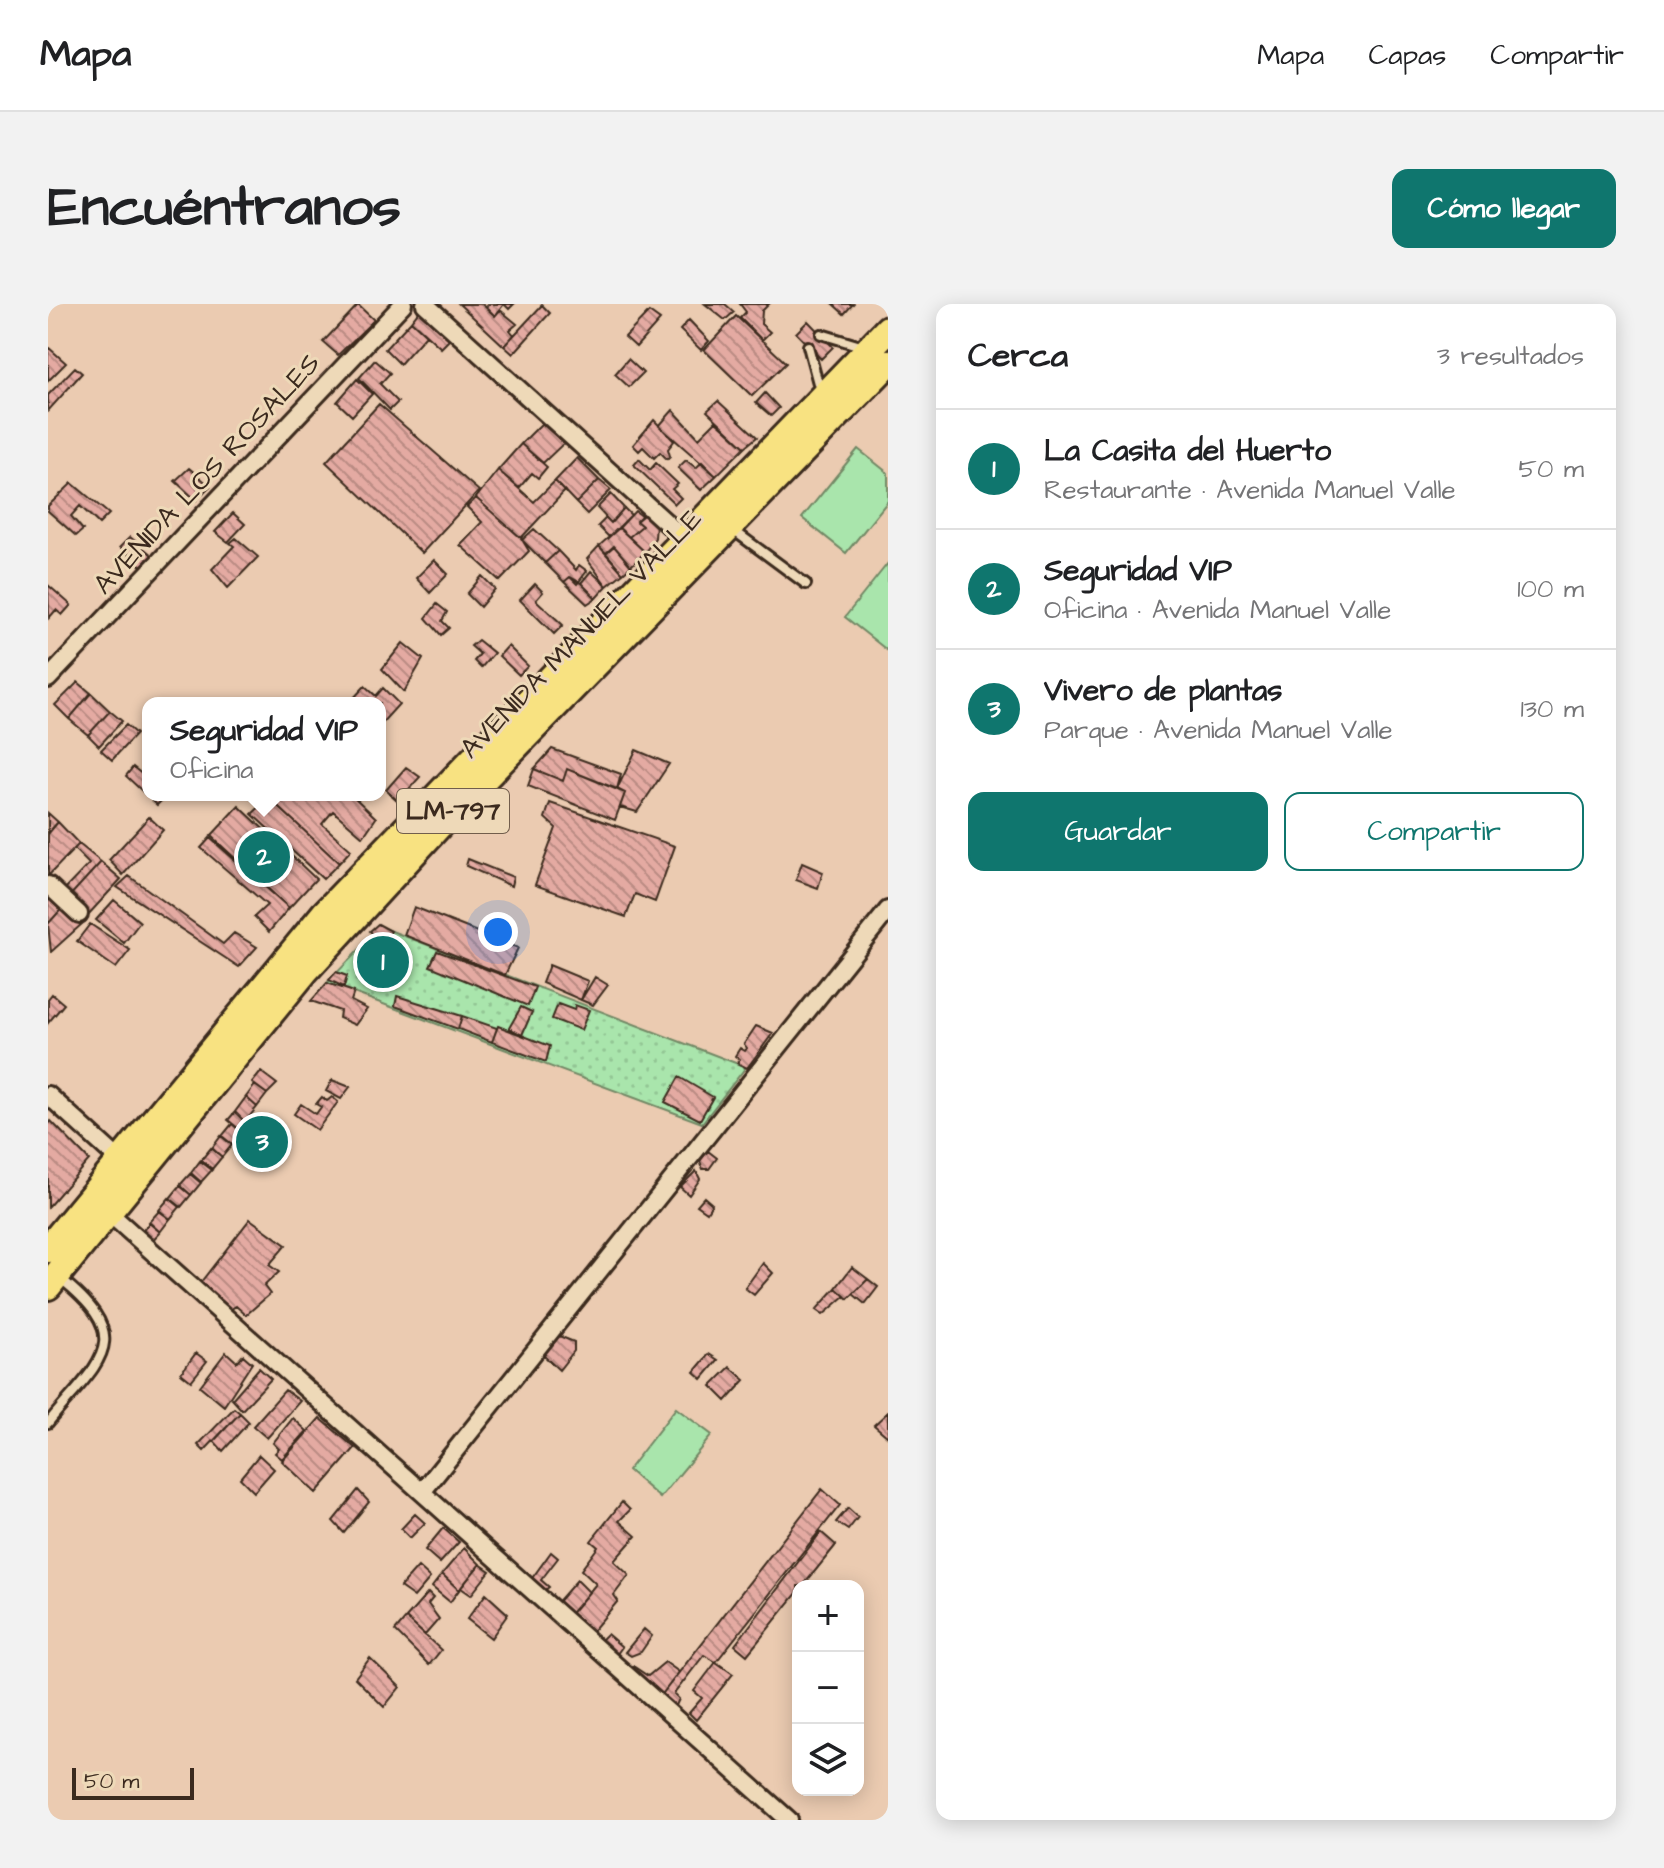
<!DOCTYPE html>
<html lang="es">
<head>
<meta charset="utf-8">
<style>
	:root { --surface:#fff; --page:#f2f2f2; --text:#202124; --muted:#757577; --line:#e0e0e0; --accent:#0f766e }
	body { margin:0; font-family:"Architects Daughter",sans-serif; background:var(--page); color:var(--text) }
	.controls { position:absolute; right:24px; bottom:24px; display:grid; overflow:hidden; border-radius:16px; box-shadow:0 4px 20px #0003 }
	.controls button { width:72px; height:72px; display:grid; place-items:center; padding:0; border:0; border-bottom:2px solid var(--line); background:var(--surface); color:var(--text); font:40px sans-serif }
	.scale { position:absolute; left:24px; bottom:20px; width:122px; box-sizing:border-box; padding-left:8px; border:4px solid #3b2a1e; border-top:0; font-size:22px; line-height:28px; white-space:nowrap; color:#3b2a1e; -webkit-text-stroke:6px #eed9b8; paint-order:stroke }
	.you { position:absolute; left:450px; top:628px; width:28px; height:28px; margin:-20px; border:6px solid #fff; border-radius:50%; background:#1a73e8; box-shadow:0 0 0 12px #1a73e833 }
	.badge { display:grid; place-items:center; width:52px; height:52px; border-radius:50%; background:var(--accent); color:#fff; font-size:26px; font-weight:700 }
	.pin { position:absolute; translate:-50% -50%; border:4px solid #fff; box-shadow:0 2px 8px #0006 }
	.popup { position:absolute; left:94px; top:393px; width:244px; height:104px; box-sizing:border-box; display:grid; place-content:center; border-radius:16px; background:var(--surface); filter:drop-shadow(0 2px 6px #0005); font-size:26px; white-space:nowrap; color:var(--muted) }
	.popup b { font-size:30px; color:var(--text) }
	.popup::after { content:''; position:absolute; left:50%; top:100%; margin-left:-16px; border:16px solid transparent; border-top-color:var(--surface) }
	.list { margin:0; padding:0; list-style:none }
	h2 { display:flex; justify-content:space-between; align-items:center; height:104px; margin:0; padding:0 32px; font-size:34px }
	h2 small { font-size:26px; font-weight:400; color:var(--muted) }
	.list li { display:grid; grid-template-columns:52px 1fr auto; gap:24px; align-items:center; box-sizing:border-box; height:120px; padding:0 32px; border-top:2px solid var(--line) }
	.list b { display:block; font-size:30px; white-space:nowrap }
	.list p { margin:0; font-size:26px; white-space:nowrap; color:var(--muted) }
	.list em { font-size:26px; font-style:normal; color:var(--muted) }
	.actions { display:flex; gap:16px; padding:24px 32px }
	.actions a { flex:1; padding:18px 0; border:2px solid var(--accent); border-radius:16px; text-align:center; font-size:28px; color:var(--accent) }
	.actions .main { background:var(--accent); color:#fff }
	.icon { flex:none; width:44px; height:44px; fill:none; stroke:currentColor; stroke-width:2; stroke-linecap:round; stroke-linejoin:round }
	.map { position:relative; flex:none; width:840px; height:1516px; overflow:hidden; border-radius:16px }
	header { display:flex; align-items:center; gap:48px; box-sizing:border-box; height:112px; padding:0 40px; background:var(--surface); border-bottom:2px solid var(--line) }
	header strong { font-size:38px }
	nav { display:flex; gap:44px; margin-inline-start:auto; font-size:28px }
	.intro { display:flex; align-items:center; justify-content:space-between; box-sizing:border-box; height:192px; padding:0 48px }
	h1 { margin:0; font-size:56px }
	.button { padding:20px 36px; border-radius:16px; background:var(--accent); color:#fff; font-size:28px; font-weight:700 }
	main { display:flex; gap:48px; padding:0 48px }
	aside { flex:1; background:var(--surface); border-radius:16px; box-shadow:0 4px 20px #0003 }
	.map>svg:first-child { display:block }
</style>
</head>
<body>
<header>
<strong>Mapa</strong>
<nav><a>Mapa</a><a>Capas</a><a>Compartir</a></nav>
</header>
<div class="intro"><h1>Encuéntranos</h1><a class="button">Cómo llegar</a></div>
<main>
<div class="map">
<svg width="840" height="1516" viewBox="0 0 840 1516">
	<defs>
		<pattern id="grass-dots" width="8" height="8" patternUnits="userSpaceOnUse" patternTransform="scale(2)"><rect width="8" height="8" fill="#a9e5ac"/><path d="M2 2h.1M6 6h.1" fill="none" stroke="#92c594" stroke-width="1.8" stroke-linecap="round"/></pattern>
		<pattern id="building-back-hatch" width="6" height="6" patternUnits="userSpaceOnUse" patternTransform="scale(2)"><rect width="6" height="6" fill="#e4aaa2"/><path d="M-1 5l2 2M0 0l6 6M5-1l2 2" fill="none" stroke="#ba8b83"/></pattern>
	</defs>
	<rect width="100%" height="100%" fill="#ebcbb1"/>
	<filter id="ink" filterUnits="userSpaceOnUse"><feTurbulence type="fractalNoise" baseFrequency=".0125" numOctaves="2"/><feDisplacementMap in="SourceGraphic" scale="16" xChannelSelector="R" yChannelSelector="G"/><feConvolveMatrix kernelMatrix="1 2 1 2 8 2 1 2 1" color-interpolation-filters="sRGB"/></filter>
	<g filter="url(#ink)">
		<path fill="url(#grass-dots)" stroke="#728865" stroke-width="2" d="M333,623l365,140 -44,56 -375,-140z"/>
		<path fill="#a9e5ac" stroke="#728865" stroke-width="2" d="M810,145l30,24v28l-42,52 -44,-35z
			M840,259v88l-43,-34z
			M628,1104l36,27 -52,63 -32,-28z"/>
		<path fill="url(#building-back-hatch)" stroke="#3b2a1e" stroke-width="2" d="M411,0h23l13,12 5,-6 17,14 -7,6 4,5 -10,11z
			M441,0h25l-5,5 -5,-5 -9,12 -9,-9z
			M657,0h20l9,8 -9,8z
			M692,0h29l-7,7 -1,13 9,8 -8,8 -22,-22 6,-6z
			M785,0h20l-9,10z
			M310,1l16,15 -36,35 -15,-13z
			M494,1l8,8 -37,41 -9,-8z
			M373,4l30,30 -10,10 -30,-27z
			M601,8l11,8 -24,27 -11,-10z
			M688,12l50,47 -34,33 -48,-46z
			M641,16l20,21 -8,9 -21,-20z
			M363,17l15,14 -26,29 -15,-15z
			M760,17l25,26 -12,12 -25,-26z
			M0,43l18,16 -18,18z
			M580,55l15,14 -14,14 -14,-13z
			M327,56l15,13 -10,11 18,18 -8,8 -31,-32z
			M27,63l7,6 -34,38v-16z
			M309,75l15,15 -20,22 -15,-14z
			M717,89l14,15 -8,8 -15,-13z
			M670,97l39,36 -12,10 -38,-36z
			M331,100l100,87 -57,62 -96,-91z
			M625,106l26,28 17,-17 29,26 -29,29 -57,-50z
			M606,116l20,21 -6,8 2,7 -3,3 -7,-7 -6,6 -11,-11 -4,4 -6,-6z
			M496,117l21,21 -22,21 -22,-19z
			M473,140l26,23 -9,11 -6,-5 -13,15 -21,-18z
			M529,154l22,22 -23,23 -21,-22z
			M591,155l11,11 6,-7 22,21 -6,5 9,9 -6,6 -41,-39z
			M638,156l10,8 6,-6 14,14 -15,14 -23,-22z
			M141,164l21,18 -14,14 -21,-19z
			M450,166l36,32 21,-21 10,10 -44,47 -45,-40z
			M551,176l12,10 -24,24 -11,-11z
			M24,179l37,31 -10,10 -19,-18 -9,10 12,14 -7,6 -28,-25v-5z
			M563,190l13,14 -13,15 -14,-15z
			M428,194l45,40 8,13 -29,30 -40,-36 22,-23 -15,-15z
			M576,204l7,7 -22,22 -11,-11 8,-8 5,5z
			M587,207l7,5 -6,5 6,5 -13,11 -10,-9z
			M597,208l11,12 -1,14 -10,14 -16,-15 13,-11 -6,-5z
			M185,209l12,11 -17,18 -13,-10z
			M571,224l26,24 -14,14 -17,-20 -8,7 -7,-7z
			M486,225l24,22 -13,12 -23,-23z
			M82,233l22,18 -11,11 -21,-19z
			M188,234l22,19 -30,31 -16,-19 22,-23 -4,-3z
			M551,242l24,27 -16,13 -20,-27z
			M566,242l17,20 -8,7 -17,-20z
			M510,247l18,19 3,-5 8,6 -10,13 -7,-7 -6,5 -19,-19z
			M386,256l14,14 -18,19 -14,-15z
			M543,267l16,15 -11,12 -15,-15z
			M434,272l13,13 -15,18 -13,-13z
			M522,273l11,6 15,15 -9,6 -23,-22z
			M487,280l8,8 -7,8 27,25 -9,9 -34,-34z
			M0,281l23,20 -9,10 -6,-5 -7,8z
			M389,300l10,8 -5,9 7,7 -8,7 -15,-17z
			M430,336l16,13 -13,15 -7,-7 6,-7 -9,-8z
			M355,339l20,16 -19,33 -22,-23z
			M460,342l20,20 -9,9 -20,-19z
			M30,378l13,11 -22,26 -14,-14z
			M317,382l11,10 7,-8 16,16 -19,21v-22l-29,-2z
			M43,389l19,18 -22,24 -19,-16z
			M62,407l12,10 -23,25 -11,-11z
			M78,421l10,9 -24,26 -11,-10z
			M504,445l69,25 -4,15 -50,-20 -4,12 -29,-12z
			M588,446l33,14 -32,48 -17,-5 5,-14 -8,-4z
			M85,463l15,12v16h19l-10,10 -31,-29z
			M358,463l14,10 -22,24 -12,-11z
			M486,465l29,12 4,-12 58,24 -10,27 -87,-34z
			M218,491h86l24,23 -13,19 -30,-26 -11,13 29,26 -12,13z
			M221,494l70,65 -16,16 -71,-65z
			M502,499l125,43 -20,56 -20,-8 -9,23 -91,-32 21,-57 -11,-10z
			M191,502l77,73 -27,29 -78,-72z
			M0,509l10,9 -10,11z
			M101,513l14,13 -40,45 -14,-15z
			M10,518l21,22 -31,32v-42z
			M162,534l79,70 -20,24 -15,-15 13,-12 -66,-57z
			M31,540l22,18 -33,36 -6,-6 27,-28 -15,-15z
			M420,555l45,18 -2,9 -45,-20z
			M53,558l20,17 -34,37 -19,-18z
			M754,559l21,9 -5,16 -22,-8z
			M81,572l94,68 11,-11 23,14 -18,20 -122,-80z
			M0,586l17,15 -17,19z
			M66,596l26,22 -16,21 -28,-23z
			M17,601l17,19 -31,28 -3,-28z
			M366,603l104,41 -13,27 -101,-40z
			M42,620l40,26 -14,18 -39,-27z
			M330,620l13,7 -8,14 -13,-14z
			M389,647l98,36 -7,19 -98,-40z
			M501,661l39,16 -7,19 -39,-17z
			M288,668l11,4 -3,11 -15,-7z
			M547,673l13,8 -15,20 -12,-5z
			M279,679l27,9 -3,9 16,8 -12,16 -16,-7 1,-7 -29,-10z
			M4,690l12,10 -16,19v-24z
			M349,692l65,20 -4,13 -63,-23z
			M510,700l16,6 1,-5 14,5 -8,20 -29,-11z
			M473,703l11,5 -10,23 -13,-7z
			M414,712l35,12 -5,14 -34,-13z
			M450,722l52,20 -4,16 -54,-20z
			M708,722l17,7 -26,35 -10,-5 2,-4 -4,-3 5,-8 5,3 2,-3 -3,-4z
			M213,768l16,12 -10,10 -15,-11z
			M631,773l34,20 -13,23 -35,-18z
			M284,776l18,7 -9,12 -15,-8z
			M207,781l12,9 -10,13 -11,-10z
			M198,793l11,10 -12,15 -10,-10z
			M274,793l5,4 5,-4 6,5 -21,28 -23,-16 7,-10 15,10 5,-7 -5,-3z
			M187,808l10,10 -6,7 -11,-9z
			M3,817l38,39 -41,47v-82z
			M184,820l11,9 -10,12 -11,-9z
			M173,832l11,9 -10,12 -10,-9z
			M163,844l11,9 -10,12 -11,-9z
			M660,847l9,7 -8,11h-6l-3,-8z
			M152,857l12,9 -11,12 -10,-9z
			M648,867l4,8 -11,16 -9,-8z
			M142,870l11,9 -10,12 -11,-10z
			M132,882l11,9 -10,12 -11,-9z
			M656,893l8,7 -5,8 -10,-7z
			M121,894l11,9 -10,12 -11,-9z
			M111,907l11,8 -10,13 -11,-10z
			M202,915l36,26 -17,20 10,7 -15,14 6,8 -24,21 -10,-9 -8,5 -31,-24z
			M101,919l11,9 -11,12 -10,-9z
			M715,959l10,10 -19,22 -9,-7z
			M804,963l16,12 -20,20 -12,-11z
			M820,975l10,8 -13,17 -12,-10z
			M788,984l9,8 -22,19 -7,-5z
			M511,1032l15,6v9l-15,19 -16,-15z
			M178,1048l11,10 6,-7 9,8 -28,43 -24,-20z
			M148,1049l11,8 -16,20 -10,-8z
			M661,1050l9,6 -16,19 -8,-7z
			M682,1063l15,13 -19,21 -15,-15z
			M211,1064l12,11 -29,31 -10,-11z
			M237,1086l15,11 -33,37 -14,-12z
			M186,1104l6,5 -36,38 -6,-6z
			M840,1108v25l-14,-12z
			M192,1109l9,9 -26,29 -9,-10z
			M245,1114l14,13 -25,28 -7,-6 4,-4 -6,-6z
			M272,1114l35,30 -39,45 -34,-32z
			M211,1151l15,14 -20,23 -14,-14z
			M774,1185l18,16 -124,157 -12,-7 -30,39 5,5 -5,11 -14,-13z
			M310,1186l11,12 -25,31 -11,-12z
			M574,1198l8,8 -11,11 17,15 -22,25 15,14 -15,20 4,6 -29,34 -21,-18 28,-33 -15,-14 17,-23 -7,-6z
			M800,1204l10,9 -10,13 -12,-8z
			M367,1210l10,9 -15,15 -9,-9z
			M395,1224l16,14 -19,21 -15,-13z
			M773,1228l15,13 -33,41h-5v6l-51,63 -12,-10z
			M416,1244l16,16 -21,26 -17,-16z
			M503,1248l7,6 -17,22 8,7 -6,5 -13,-11z
			M432,1260l10,7 -19,24 -10,-7z
			M370,1263l12,11 -16,19 -14,-10z
			M394,1270l17,16 -9,12 -18,-15z
			M529,1276l12,12 -21,25 -13,-12z
			M380,1289l5,5 -5,6 11,15 -14,16 -19,-17z
			M438,1290l22,20 -17,24 -24,-19z
			M358,1314l35,32 -12,15 -34,-34z
			M596,1325l8,7 -11,16 -10,4 -6,-4z
			M559,1330l15,13 -8,11 -16,-15z
			M322,1354l30,29 -16,20 -29,-29z
			M617,1358l14,10 -19,25 -31,-27 4,-4 15,10z
			M668,1358l17,12 -37,46 -7,-7 13,-15 -8,-7z"/>
		<g fill="none" stroke-linecap="round" stroke-linejoin="round">
			<g stroke="#3b2a1e" stroke-width="14">
				<path id="lane" d="M773,30l43,13
					M760,42l12,45
					M685,226l73,54
					M0,1119c50,-62 91,-82 12,-145"/>
			</g>
			<g stroke="#3b2a1e" stroke-width="22">
				<path id="street" d="M377,0l266,241
					M0,375l355,-375
					M0,581l31,29
					M0,791l79,72
					M60,908l681,608
					M374,1188l466,-582"/>
			</g>
			<g stroke="#3b2a1e" stroke-width="32">
				<path id="primary" d="M0,945l277,-336 563,-584
					M0,982l257,-315 137,-149 446,-459"/>
			</g>
			<use href="#lane" stroke="#eed9b8" stroke-width="8"/>
			<use href="#street" stroke="#eed9b8" stroke-width="16"/>
			<use href="#primary" stroke="#f8e281" stroke-width="26"/>
		</g>
	</g>
	<g text-anchor="middle" dominant-baseline="central" stroke-width="6" stroke-linejoin="round" paint-order="stroke">
		<rect fill="#eed9b8" stroke="#715e4c" stroke-width="2" x="349" y="485" width="112" height="44" rx="6"/>
		<g font-size="26" font-weight="bold" fill="#3b2a1e">
			<text x="405" y="507">LM-797</text>
		</g>
		<g font-size="28" fill="#3b2a1e" stroke="#eed9b8">
			<text transform="translate(159 170) rotate(-47)">AVENIDA LOS ROSALES</text>
			<text transform="translate(533 330) rotate(-46)">AVENIDA MANUEL VALLE</text>
		</g>
	</g>
</svg>
<div class="controls">
<button>+</button>
<button>−</button>
<button><svg class="icon" aria-label="layers" viewBox="0 0 24 24"><path d="M12 4l9 5-9 5-9-5zM3 14l9 5 9-5"/></svg></button>
</div>
<div class="scale">50 m</div>
<div class="you"></div>
<div class="pin badge" style="left:335px;top:658px">1</div>
<div class="pin badge" style="left:216px;top:553px">2</div>
<div class="popup"><b>Seguridad VIP</b>Oficina</div>
<div class="pin badge" style="left:214px;top:838px">3</div>
</div>
<aside>
<h2>Cerca<small>3 resultados</small></h2>
<ul class="list">
<li><span class="badge">1</span><div><b>La Casita del Huerto</b><p>Restaurante · Avenida Manuel Valle</p></div><em>50 m</em></li>
<li><span class="badge">2</span><div><b>Seguridad VIP</b><p>Oficina · Avenida Manuel Valle</p></div><em>100 m</em></li>
<li><span class="badge">3</span><div><b>Vivero de plantas</b><p>Parque · Avenida Manuel Valle</p></div><em>130 m</em></li>
</ul>
<div class="actions"><a class="main">Guardar</a><a>Compartir</a></div>
</aside>
</main>
</body>
</html>
